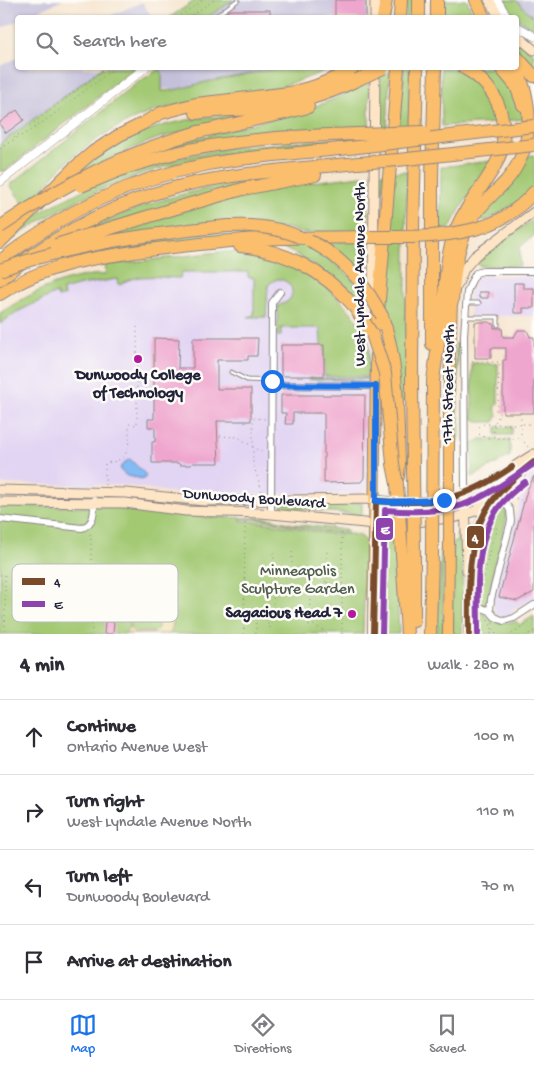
<!DOCTYPE html>
<html lang="en">
<head>
<meta charset="utf-8">
<style>
	:root { --surface:#fff; --page:#f2f2f3; --text:#2b2b33; --muted:#7c7c81; --line:#e1e1e2; --accent:#1a73e8 }
	body { margin:0; font-family:"Gochi Hand",sans-serif; background:var(--page); color:var(--text) }
	.stop { position:absolute; width:15px; height:15px; margin:-11px; border:4px solid #1a73e8; border-radius:50%; background:#fff }
	.stop.end { background:#1a73e8; border-color:#fff; box-shadow:0 1px 5px #0008 }
	.list { margin:0; padding:0; list-style:none }
	h2 { display:flex; justify-content:space-between; align-items:center; height:65px; margin:0; padding:0 20px; font-size:21px }
	h2 small { font-size:16px; font-weight:400; color:var(--muted) }
	.list li { display:grid; grid-template-columns:32px 1fr auto; gap:15px; align-items:center; box-sizing:border-box; height:75px; padding:0 20px; border-top:1px solid var(--line) }
	.list b { display:block; font-size:19px; white-space:nowrap }
	.list p { margin:0; font-size:16px; white-space:nowrap; color:var(--muted) }
	.list em { font-size:16px; font-style:normal; color:var(--muted) }
	.icon { flex:none; width:28px; height:28px; fill:none; stroke:currentColor; stroke-width:2; stroke-linecap:round; stroke-linejoin:round }
	.map { position:relative; flex:none; width:534px; height:634px; overflow:hidden }
	.search { position:absolute; background:var(--surface); box-shadow:0 1px 4px #0004; left:15px; right:15px; top:15px; height:55px; display:flex; align-items:center; gap:12px; box-sizing:border-box; padding:0 18px; border-radius:5px; color:var(--muted); font-size:19px }
	.sheet { height:365px; background:var(--surface) }
	nav { display:flex; justify-content:space-around; align-items:center; box-sizing:border-box; height:70px; border-top:1px solid var(--line); background:var(--surface); font-size:14px; color:var(--muted) }
	nav a { display:grid; justify-items:center; gap:2px }
	nav .on { color:var(--accent) }
	.map>svg:first-child { display:block }
</style>
</head>
<body>
<div class="map">
<svg width="534" height="634" viewBox="0 0 534 634">
	<rect width="100%" height="100%" fill="#fdfcf7"/>
	<filter id="ink" filterUnits="userSpaceOnUse"><feTurbulence type="fractalNoise" baseFrequency=".02" numOctaves="2"/><feDisplacementMap in="SourceGraphic" scale="10" xChannelSelector="R" yChannelSelector="G"/><feConvolveMatrix kernelMatrix="1 2 1 2 8 2 1 2 1" color-interpolation-filters="sRGB"/></filter>
	<filter id="wash" filterUnits="userSpaceOnUse"><feTurbulence type="fractalNoise" baseFrequency=".0096" numOctaves="4" result="noise"/><feDisplacementMap in="SourceGraphic" scale="20" xChannelSelector="R" yChannelSelector="G"/><feGaussianBlur stdDeviation="1.12" result="paint"/><feColorMatrix in="noise" values="0 0 0 0 0 0 0 0 0 0 0 0 0 0 0 0 0 1.4 0 .05"/><feComposite in="paint" operator="in"/></filter>
	<g filter="url(#wash)">
		<rect width="100%" height="100%" fill="#f6e5cf"/>
		<path fill="#e2d4f3" d="M219,252h20l26,4 105,87 -1,138 -3,9 -9,4h-153l-28,-1 -53,-8 -123,-1v-165l55,-34 53,-7 87,-24z
			M478,276h56v40h-64l-1,-22z
			M534,471v126l-22,13v4l-1,2h-11l-5,-2 -2,-15 30,-109 7,-15z"/>
		<path fill="#c5c0da" d="M0,0h63l-39,17 -6,1 -1,3 -17,8z
			M234,0h134v17l-160,1z
			M497,0h37v34l-17,-12 -1,-4 -5,-1z
			M142,2l10,15h-45z
			M17,58l1,10h84l-102,76v-78z
			M160,68h116l-95,21h-22v-20z"/>
		<path fill="#a3c973" stroke="#627657" d="M196,0h38l-26,17h-38z
			M406,0h7l-1,17 -6,1z
			M444,0h23l7,17 -31,1z
			M503,0h13l18,18v12l-19,-14z
			M516,39l18,15v13l-17,-19z
			M102,68h33l-130,103h-5v-27z
			M276,68h56c-20,8 -40,16 -61,21 -42,10 -90,11 -130,27 -30,12 -59,31 -82,54 -11,12 -21,26 -35,35l-14,-20 127,-102 22,-14 3,3v19c17,0 32,-7 49,-10 22,-4 44,-8 65,-13z
			M404,68h6l-2,60h-10z
			M441,68c29,-1 49,30 55,55l-54,3z
			M472,68h25l24,38 3,13 -19,2z
			M390,72l-3,57h-7v-52z
			M369,82v47l-85,4 -188,40 55,-23 157,-41 26,-10z
			M258,113l-99,25 -41,16 -44,22c62,-53 105,-58 184,-63z
			M333,139v3c-47,6 -94,8 -140,18 -65,14 -126,41 -180,79l-2,-2 22,-20 13,-8 39,-20 57,-22 83,-19z
			M534,155v31l-13,14 -35,21 -10,-3 50,-62z
			M491,161c-13,24 -31,44 -42,69h-9l1,-63z
			M407,171l-1,61 -18,1 6,-61z
			M384,173l-4,51h-3l1,-50z
			M369,175l-1,58h-66l-15,-5 -186,10 -2,-2 126,-37 70,-15z
			M245,182l1,3 -164,47c54,-26 104,-42 163,-50z
			M534,219v17l-14,10v20h-40l-3,-3 13,-13v-1z
			M228,230l49,4 -220,27 -2,-4 14,-4z
			M368,241v45l-48,-44z
			M388,241h18v160l-6,1 -17,-91z
			M279,242h22l19,10 29,23 19,29 -7,3c-28,-27 -46,-46 -83,-61z
			M219,252c16,0 30,0 46,4 41,10 84,43 102,82 4,8 1,29 1,39l-44,-1v-30l-3,-1 -1,-17h-39v8h-4l1,-30c3,-2 8,-3 11,-6 8,-10 -1,-21 -12,-21l-7,4 -2,3 -2,31h-18l6,-2v-37l-6,-1v-5h-66l-2,6c-19,0 -44,-6 -60,7l-2,-1 -1,-5 -36,6 -18,5 1,6 -6,2 -2,-5 -39,19 -17,12v-11c26,-17 54,-32 85,-37 7,-1 12,-2 19,-1l2,-3 -1,-7z
			M456,343l2,1v72l2,1v20l-2,4h-4z
			M472,363l26,1v39l-3,6 3,6 -4,7h-14l-8,-4z
			M309,378l59,1 -59,1z
			M496,427h16v8h-16z
			M481,439l29,1v16l-38,21v-32z
			M518,469l1,1 -19,20 -23,15 2,-12z
			M500,500l6,11v10l-20,85 -12,-4c1,-26 1,-69 15,-91 3,-4 8,-8 11,-11z
			M177,501l36,4 -19,2 -30,-3v-2z
			M282,503h80v12l-80,-8z
			M0,506l123,1 76,10 69,1 24,6 55,6v3c-36,0 -71,-16 -107,-14l1,2c31,0 60,9 91,13 8,1 30,-3 33,7 2,8 0,19 0,27 -1,22 -1,44 -2,66h-363z
			M392,534l3,2 4,98h-20l2,-96h4l1,-3z
			M457,534l4,1 2,6 -1,93h-10l1,-92h4z
			M441,546h2v88h-6z
			M477,611c14,6 23,15 39,10l3,4 15,-9v18h-58z"/>
		<path fill="#eeda9e" stroke="#887e6c" fill-rule="evenodd" d="M137,589c26,-4 44,21 33,45h-44v-3l3,-3 -1,-35zM135,605h19l4,3v20l-4,4h-20l-4,-4v-20z"/>
		<path fill="#83bcf4" stroke="#526f98" d="M129,459l2,1 15,15 -2,4 -17,-3 -7,-6 1,-4z"/>
		<g id="blocks">
			<path fill="#efa6ce" d="M335,0h31v18h-31z
				M230,10h40v8h-43v-6z
				M17,110l7,10 -18,13 -6,-8v-3z
				M514,283h9v5h11v20h-11v5h-9z
				M479,292h9v6h-9z
				M475,322h15v1l4,1v4h8l1,9h11l4,-7h9l3,7h4v76h-31v-53h3v-12h-15v10h-16z
				M154,338l25,1 -1,29h15v-30h65l-1,18h-9v4h-31v29h34v32h-34l2,42h-26l-2,2h-11l-2,-2h-26v-21h3v-13l-1,-2h-6v-8h6z
				M281,345h43v31h-43z
				M281,395h84l-1,83 -3,4 -37,1v-70h-31v11h-8l1,-11h-5z
				M534,476v116l-17,9 -18,-4 28,-107z
				M105,621l9,1 -1,12h-9z"/>
		</g>
	</g>
	<g filter="url(#ink)">
		<use href="#blocks" fill-opacity="0" stroke="#8c8485" stroke-width="1"/>
		<g fill="none" stroke-linecap="round" stroke-linejoin="round">
			<g stroke="#8c8485" stroke-width="5">
				<path id="service" d="M213,18l25,-18
					M467,303h12
					M465,317h33v8
					M231,372l16,8 24,1"/>
			</g>
			<g stroke="#8c8485" stroke-width="8">
				<path id="minor" d="M272,385l104,1
					M465,494l-1,-159 3,-43 4,-10 5,-9 7,-2h51
					M271,514l1,-211 8,-11
					M0,519l82,9c13,-5 12,-16 12,-28
					M469,603l21,8 5,6 9,4 10,-3 20,-13
					M490,611l1,-12 20,-78 -1,-11 -10,-15"/>
			</g>
			<g stroke="#8c8485" stroke-width="9">
				<path id="tertiary" d="M497,0l11,18
					M516,26l18,10
					M0,182l145,-114"/>
			</g>
			<g stroke="#8c8485" stroke-width="11">
				<path id="secondary" d="M489,0l11,18
					M375,18v-18
					M516,35l18,15
					M457,286l7,-17 11,-13 59,-44
					M373,300l2,-232
					M0,490l126,3 78,8 162,-2c25,4 66,5 90,-2 28,-8 53,-28 78,-43
					M465,494l2,77
					M0,502l125,1 61,8 75,2 114,11 41,-2 41,-5 18,-6 25,-16
					M469,634c0,-37 -1,-89 16,-122 8,-14 36,-41 49,-50"/>
			</g>
			<g stroke="#8c8485" stroke-width="12">
				<path id="primary" d="M449,382l3,-80
					M373,634l3,-279
					M448,634l1,-91"/>
			</g>
			<g stroke="#8c8485" stroke-width="14">
				<path id="motorway" d="M476,0l8,18
					M383,18l3,-18
					M400,18l1,-18
					M419,18v-18
					M437,18v-18
					M516,56l18,20
					M501,68l15,18 7,19
					M196,113c19,-3 39,-3 58,-4 36,-3 71,-13 103,-29
					M198,132l83,-18 27,-7
					M171,154c62,-15 124,-18 187,-20
					M176,208l67,-19 72,-14
					M485,226c20,-7 36,-19 49,-34
					M0,242l73,-73 20,-17 25,-16 24,-12 19,-11 35,-9 94,-11 26,-7 43,-18
					M240,246c45,4 84,25 113,59
					M0,261c61,-48 128,-81 204,-96 50,-10 103,-12 154,-18
					M0,279c52,-42 112,-75 177,-92 59,-15 121,-18 181,-24
					M0,294c46,-31 102,-38 156,-45 34,-4 68,-8 102,-10 35,-2 69,-1 103,-2
					M452,302c2,-27 5,-58 19,-82 9,-15 23,-26 35,-39 28,-32 28,-78 10,-113
					M382,316c17,47 15,98 17,147l-1,14
					M377,324l21,-256
					M432,344v-168l3,-108
					M433,381c3,-23 7,-48 10,-72 2,-20 2,-40 7,-60 3,-15 10,-30 18,-42 21,-34 45,-53 32,-97 -5,-18 -19,-33 -36,-42
					M412,382l1,-155 4,-159
					M402,554l5,80
					M414,554v67
					M430,634l2,-81"/>
			</g>
			<path stroke="#8c8485" stroke-width="1" stroke-dasharray="1 4" stroke-linecap="butt" d="M176,18l27,-18
				M188,18l26,-18
				M14,138l91,-70
				M0,149c11,-9 24,-14 36,-22 27,-19 53,-40 79,-59
				M472,362h27l-1,43 -2,3v3l4,3 -6,10v14
				M521,413v25l7,9
				M479,427l5,-3h50
				M479,434l7,4h35
				M220,436l18,1 21,14h6
				M105,485v-21c5,-3 10,-1 15,-5 11,-6 9,-24 9,-35l8,1v-99
				M262,491l-9,-27v-46l12,1
				M511,497l10,3
				M90,534l1,6 1,94
				M292,563v-11
				M0,575h5v59
				M327,588v-36
				M479,601l12,-56 6,-14 -2,-9 -3,-3
				M488,620l4,8 4,6
				M309,623l16,8 2,3
				M309,626l1,-28 17,-18
				M244,634l1,-114
				M256,634v-15l9,-1 5,10 3,-12 1,-64
				M342,634v-101
				M491,634l2,-12
				M512,634l22,-14
				M529,634l5,-3"/>
			<use href="#service" stroke="#fff" stroke-width="3"/>
			<use href="#minor" stroke="#fff" stroke-width="6"/>
			<use href="#tertiary" stroke="#fff" stroke-width="8"/>
			<use href="#secondary" stroke="#fde5c5" stroke-width="9"/>
			<use href="#primary" stroke="#fabe6d" stroke-width="10"/>
			<use href="#motorway" stroke="#fabe6d" stroke-width="12"/>
			<g stroke="#8c8485" stroke-width="12" stroke-linecap="butt">
				<path id="primary-bridge" d="M449,382v161"/>
			</g>
			<g stroke="#8c8485" stroke-width="14" stroke-linecap="butt">
				<path id="motorway-bridge" d="M357,80l26,-12
					M358,134l66,-2
					M358,147l176,-21
					M358,163l40,-3 136,-15
					M81,186l47,-19 43,-13
					M0,227c62,-42 126,-75 198,-95
					M361,237c41,0 85,2 124,-11
					M309,241c34,15 56,43 73,75
					M56,245l120,-37
					M0,270c54,-20 110,-30 167,-37 45,-6 91,-15 135,5
					M353,305l19,29 13,39 8,91 4,20 5,70
					M412,382l2,172
					M432,553l1,-172"/>
			</g>
			<use href="#primary-bridge" stroke="#fabe6d" stroke-width="10"/>
			<use href="#motorway-bridge" stroke="#fabe6d" stroke-width="12"/>
			<g stroke="#fdfcf7" stroke-width="10">
				<path id="bus-1" d="M376,501c59,4 87,0 136,-34
					M373,634l3,-133
					M469,634c0,-39 -3,-87 16,-122 11,-20 32,-37 49,-50"/>
			</g>
			<g stroke="#fdfcf7" stroke-width="10">
				<path id="bus-2" d="M382,634l3,-124c24,2 50,3 74,-4 27,-8 51,-27 75,-42
					M478,634c0,-38 -4,-83 15,-118 7,-13 20,-25 32,-34"/>
			</g>
			<use href="#bus-1" stroke="#7a4b2a" stroke-width="6"/>
			<use href="#bus-2" stroke="#8e44ad" stroke-width="6"/>
		</g>
	</g>
	<g fill="none" stroke-linecap="round" stroke-linejoin="round" filter="url(#ink)">
		<path stroke="#1a73e8" stroke-width="6" d="M272,381v4l104,1v115l14,1 54,-2"/>
	</g>
	<g fill="#b5179e" stroke="#fdfcf7" stroke-width="2">
		<circle cx="138" cy="359" r="5"/>
		<circle cx="352" cy="614" r="5"/>
	</g>
	<g text-anchor="middle" dominant-baseline="central" stroke-width="5" stroke-linejoin="round" paint-order="stroke">
		<g font-size="16" fill="#22223b" stroke="#fdfcf7">
			<text transform="translate(361 274) rotate(-90)">West Lyndale Avenue North</text>
			<text transform="translate(450 384) rotate(-89)">17th Street North</text>
			<text transform="translate(254 500) rotate(4)">Dunwoody Boulevard</text>
		</g>
		<g font-size="16" font-weight="bold" fill="#22223b" stroke="#fdfcf7">
			<text x="138" y="376">Dunwoody College<tspan x="138" dy="18">of Technology</tspan></text>
			<text x="342" y="614" text-anchor="end">Sagacious Head 7</text>
		</g>
		<g font-size="16" fill="#4f5c4f" stroke="#fdfcf7">
			<text x="298" y="572">Minneapolis<tspan x="298" dy="18">Sculpture Garden</tspan></text>
		</g>
	</g>
	<rect x="12" y="564" width="166" height="58" rx="8" fill="#fdfcf7" stroke="#bbbbbf" stroke-width="1"/>
	<rect x="22" y="578" width="23" height="7" fill="#7a4b2a"/>
	<rect x="22" y="601" width="23" height="6" fill="#8e44ad"/>
	<g font-size="14" fill="#22223b">
		<text x="54" y="586">4</text>
		<text x="54" y="609">E</text>
	</g>
	<g stroke="#fdfcf7" stroke-width="2">
		<rect x="375" y="517" width="19" height="24" rx="5" fill="#8e44ad"/>
		<rect x="466" y="525" width="19" height="24" rx="5" fill="#7a4b2a"/>
	</g>
	<g font-size="14" text-anchor="middle" font-weight="bold" fill="#fff">
		<text x="385" y="534">E</text>
		<text x="475" y="542">4</text>
	</g>
</svg>
<div class="stop" style="left:272px;top:381px"></div>
<div class="stop end" style="left:444px;top:500px"></div>
<div class="search"><svg class="icon" aria-label="search" viewBox="0 0 24 24"><circle cx="10" cy="10" r="6"/><path d="M15 15l6 6"/></svg>Search here</div>
</div>
<section class="sheet">
<h2>4 min<small>Walk · 280 m</small></h2>
<ul class="list">
<li><svg class="icon" aria-label="ahead" viewBox="0 0 24 24"><path d="M12 20V5M6 11l6-6 6 6"/></svg><div><b>Continue</b><p>Ontario Avenue West</p></div><em>100 m</em></li>
<li><svg class="icon" aria-label="right" viewBox="0 0 24 24"><path d="M7 20v-9h11M14 6l5 5-5 5"/></svg><div><b>Turn right</b><p>West Lyndale Avenue North</p></div><em>110 m</em></li>
<li><svg class="icon" aria-label="left" viewBox="0 0 24 24"><path d="M17 20v-9H6M10 6l-5 5 5 5"/></svg><div><b>Turn left</b><p>Dunwoody Boulevard</p></div><em>70 m</em></li>
<li><svg class="icon" aria-label="arrive" viewBox="0 0 24 24"><path d="M6 21V4h12l-3 4 3 4H6"/></svg><div><b>Arrive at destination</b></div></li>
</ul>
</section>
<nav>
<a class="on"><svg class="icon" aria-label="map" viewBox="0 0 24 24"><path d="M3 6l6-2 6 2 6-2v14l-6 2-6-2-6 2zM9 4v14M15 6v14"/></svg>Map</a>
<a><svg class="icon" aria-label="directions" viewBox="0 0 24 24"><path d="M12 3l9 9-9 9-9-9zM9 14v-3h6M13 9l2 2-2 2"/></svg>Directions</a>
<a><svg class="icon" aria-label="saved" viewBox="0 0 24 24"><path d="M7 4h10v16l-5-4-5 4z"/></svg>Saved</a>
</nav>
</body>
</html>
